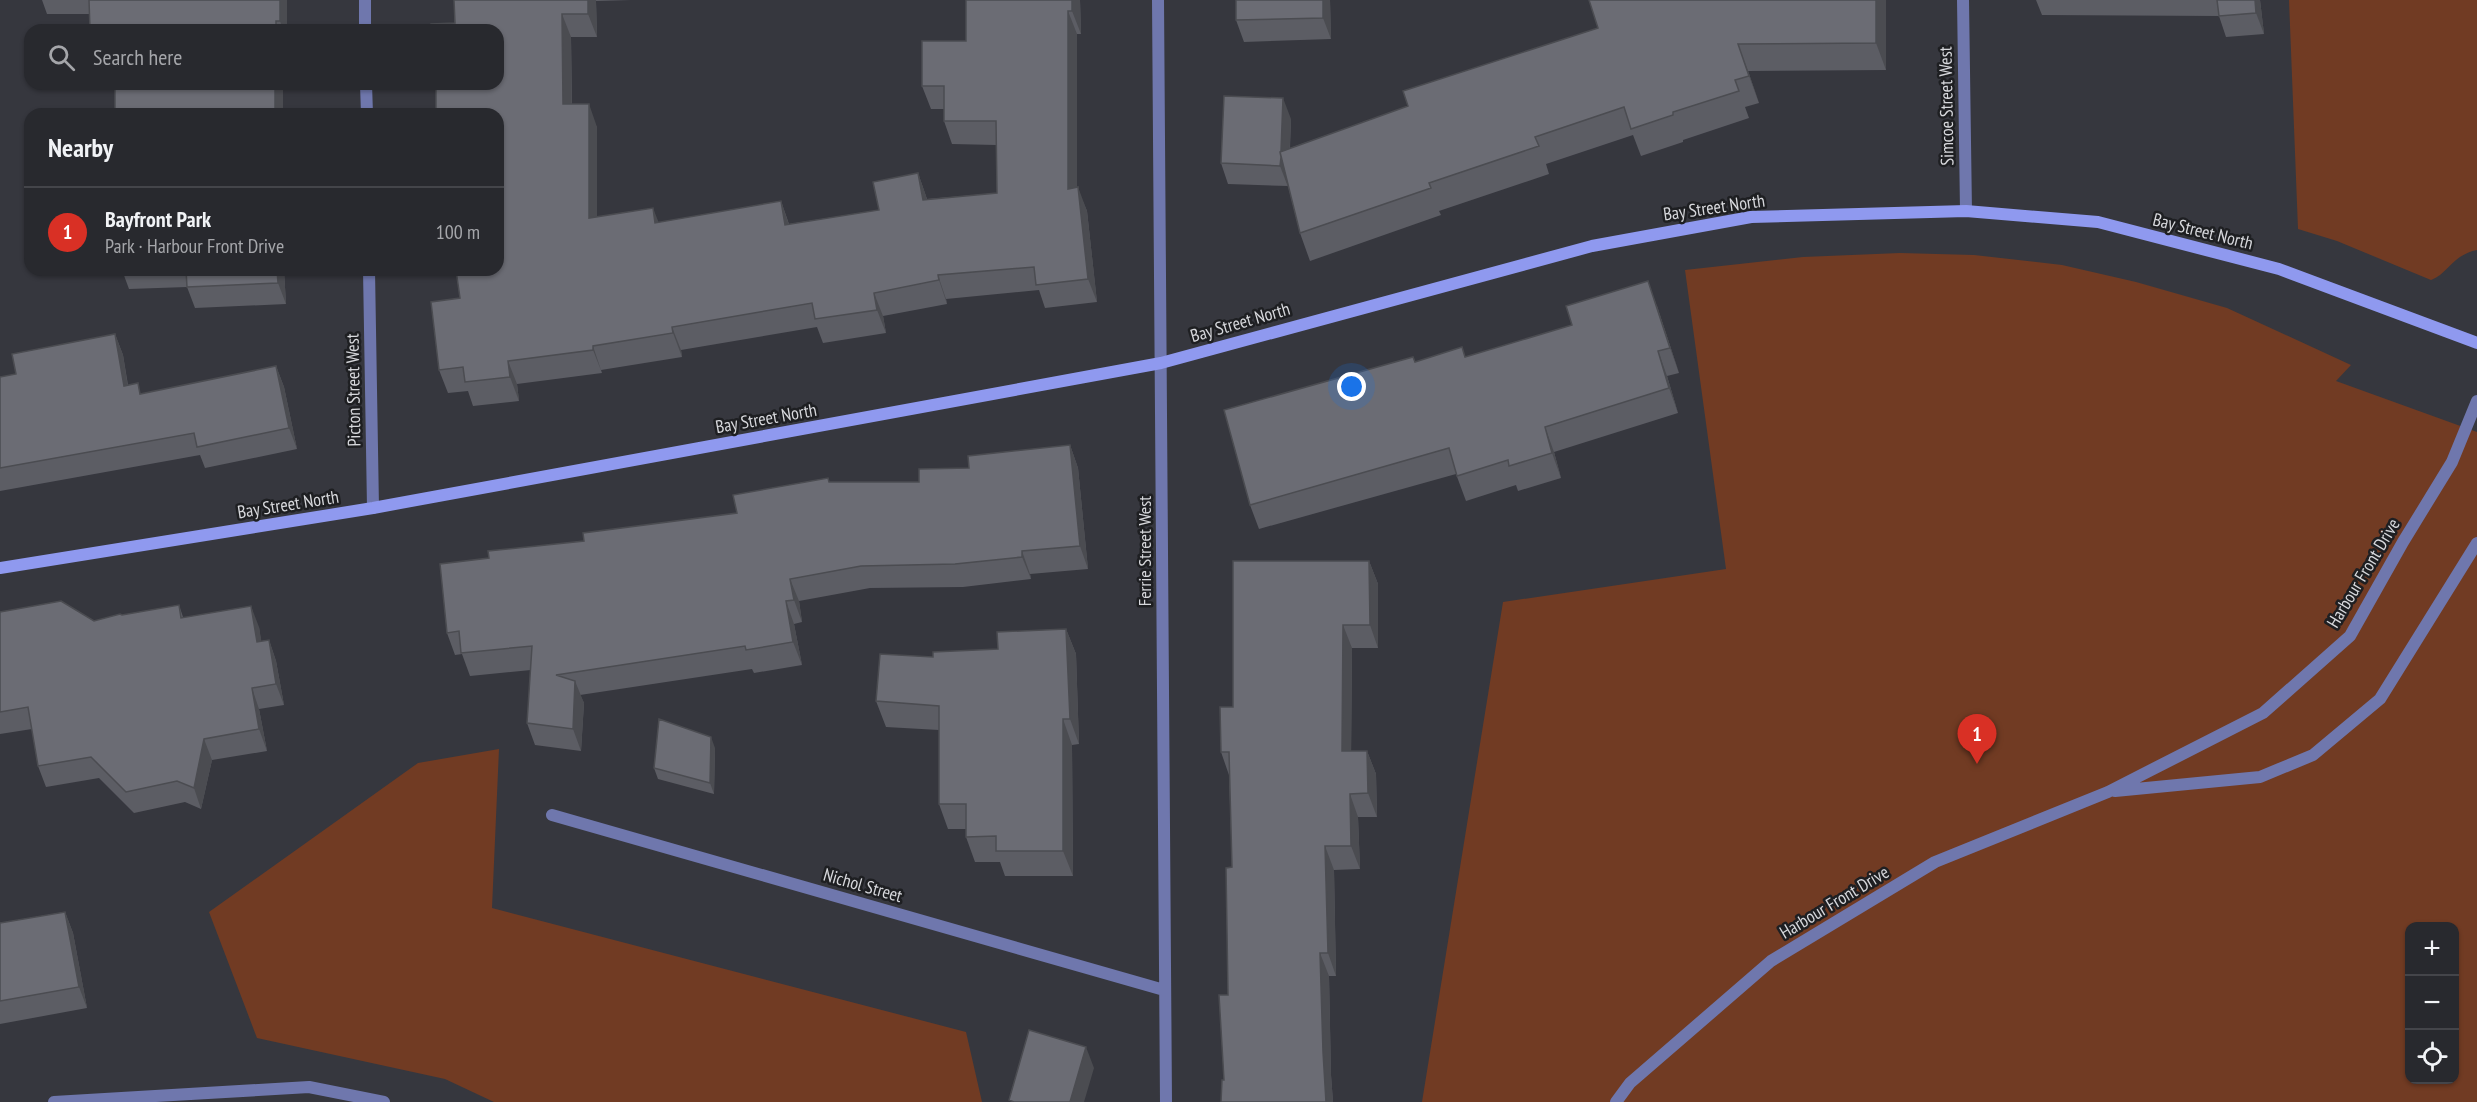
<!DOCTYPE html>
<html lang="en">
<head>
<meta charset="utf-8">
<style>
	:root { --surface:#28292e; --page:#303136; --text:#f1f3f6; --muted:#a5a6aa; --line:#44454a; --accent:#d93025 }
	body { margin:0; font-family:"PT Sans Narrow",sans-serif; background:var(--page); color:var(--text) }
	.controls { position:absolute; right:18px; bottom:18px; display:grid; overflow:hidden; border-radius:12px; box-shadow:0 2px 4px #0004 }
	.controls button { width:54px; height:54px; display:grid; place-items:center; padding:0; border:0; border-bottom:2px solid var(--line); background:var(--surface); color:var(--text); font:30px sans-serif }
	.you { position:absolute; left:1352px; top:387px; width:21px; height:21px; margin:-15px; border:4px solid #fff; border-radius:50%; background:#1a73e8; box-shadow:0 0 0 9px #1a73e833 }
	.badge { display:grid; place-items:center; width:39px; height:39px; border-radius:50%; background:var(--accent); color:#fff; font-size:20px; font-weight:700 }
	.pin { position:absolute; translate:-50% -50px; filter:drop-shadow(0 2px 3px #0008) }
	.pin::after { content:''; position:absolute; top:32px; width:21px; height:18px; background:inherit; clip-path:polygon(0 0,100% 0,50% 100%) }
	.list { margin:0; padding:0; list-style:none }
	h2 { display:flex; justify-content:space-between; align-items:center; height:78px; margin:0; padding:0 24px; font-size:26px }
	h2 small { font-size:20px; font-weight:400; color:var(--muted) }
	.list li { display:grid; grid-template-columns:39px 1fr auto; gap:18px; align-items:center; box-sizing:border-box; height:90px; padding:0 24px; border-top:2px solid var(--line) }
	.list b { display:block; font-size:22px; white-space:nowrap }
	.list p { margin:0; font-size:20px; white-space:nowrap; color:var(--muted) }
	.list em { font-size:20px; font-style:normal; color:var(--muted) }
	.icon { flex:none; width:33px; height:33px; fill:none; stroke:currentColor; stroke-width:2; stroke-linecap:round; stroke-linejoin:round }
	.map { position:relative; flex:none; width:2477px; height:1102px; overflow:hidden }
	.search { position:absolute; background:var(--surface); box-shadow:0 2px 4px #0004; left:24px; top:24px; width:480px; height:66px; display:flex; align-items:center; gap:15px; box-sizing:border-box; padding:0 21px; border-radius:18px; color:var(--muted); font-size:22px }
	.panel { position:absolute; background:var(--surface); box-shadow:0 2px 4px #0004; left:24px; top:108px; width:480px; height:168px; border-radius:18px }
	.map>svg:first-child { display:block }
</style>
</head>
<body>
<div class="map">
<svg width="2477" height="1102" viewBox="0 0 2477 1102">
	<rect width="100%" height="100%" fill="#36373e"/>
	<path fill="#713b23" fill-rule="evenodd" d="M2289,0h188v250c-25,5 -29,24 -46,30l-94,-39 -39,-12z
		M1900,253l74,2 88,10 74,17 91,26 124,57 -15,16 141,51v670h-1055l81,-500 223,-33 -41,-299 118,-13zM2410,926h44v154h-44z
		M499,749l-7,159 474,124 16,70h-488l-49,-23 -188,-41 -48,-126 209,-149z"/>
	<g fill="none" stroke-linecap="round" stroke-linejoin="round">
		<path stroke="#6f77ad" stroke-width="12" d="M365,0v30
			M1158,0l8,1102
			M1963,0l3,211
			M366,84l1,30
			M369,270l4,238
			M2115,791l145,-14 53,-22 67,-56 97,-156
			M552,815l612,175
			M54,1102l255,-15 75,15
			M1616,1102l14,-19 141,-122 164,-99 173,-70 155,-79 87,-77 53,-94 49,-80 25,-61"/>
		<path stroke="#8f99ef" stroke-width="12" d="M0,568l373,-60 788,-145 431,-117 159,-29 215,-6 132,11 181,47 198,74"/>
	</g>
	<path fill="#5c5d64" d="M42,0h245v30h-197v-16h-43z
		M454,0h177l-35,1 1,36h-26l1,67 25,23v90l61,6 123,-22 8,23 90,-14 39,-37 9,26 70,-6 -1,-48 -44,-1 -8,-23v-12h-13l-9,-23 44,-45v-41h114l1,34h-4v154l10,23 10,91 -52,6 -6,-18 -93,9 1,5 -64,12 3,17 -63,10 -6,-16 -136,23 1,7 -81,13 1,3 -85,11 2,17 -46,5 -5,-15 -20,2 -9,-23 21,-72z
		M1330,0l1,39 -87,3 -8,-22z
		M1589,0h297v70l-138,1 11,32 -14,4 4,11 -66,22v2l-42,14 -8,-21 -87,29 3,10 -110,37 2,4 -131,46 -10,-28 -12,-47 -60,-2 -7,-21 70,-44 -1,29 118,-42 190,-78z
		M2036,0h224l4,34 -38,3 -7,-21 -177,-1z
		M122,270h162l2,34 -91,4 -8,-21 -58,2z
		M1657,306l22,67 -12,3 11,37 -124,39 7,26 -43,13 -2,-6 -50,16 -10,-27 -197,55 -9,-24 165,-143 51,-5z
		M115,334l8,21 5,30 14,9 134,-28 8,21 13,62 -92,19 -5,-13 -200,36v-114l16,-3z
		M1070,445l8,23 10,101 -58,5 1,5 -68,8 -93,1 -71,13 3,21 -8,2 8,41 -48,8 -2,-4 -172,26 4,8 -3,48 -46,-6 -8,-22 4,-53 -61,6 -8,-22 -7,1 -8,-22 42,-75 248,-45 91,-35 1,4h90l50,-14z
		M1369,561l9,23v64h-26l-1,103h16l9,23 1,43h-19l2,52 -26,1 2,106h-7l2,99 2,27h-112l3,-22 4,-85 4,-128 -3,-92 -8,-23 12,-45z
		M179,605l4,12 76,10 2,14 8,-1 7,21 8,44 -25,4 8,42 -55,9 -11,49 -16,-7 -51,11 -35,-35 -53,9 -8,-21 -6,-37 -32,5v-122l94,9z
		M1066,629l10,25 3,90 -7,1 1,131h-68l-5,-14h-25l-9,-25v-8h-18l-9,-25v-74l-53,-3 -10,-26 57,-44 65,-8z
		M715,748l-1,46 -56,-15 -4,-11z
		M65,912l8,21 14,75 -87,16v-101z"/>
	<path fill="#4b4c51" d="M280,0h7v30h-4l-3,-9z
		M588,0h8v1l1,36 -9,-23z
		M1072,0h8l1,34 -9,-23z
		M1323,0h7l1,39 -8,-21z
		M1876,0h10v70l-10,-27z
		M2255,0h5l4,34 -8,-21z
		M1068,11l9,23v178l-9,-23z
		M562,14l9,23 1,91 -9,-24z
		M1738,44l10,27 11,32 -10,-27z
		M275,84h8v30h-8z
		M1283,98l8,21 -3,68 -8,-21z
		M589,104l8,23v114l-8,-23z
		M918,173l8,23 6,27 -9,-23z
		M1078,187l9,24 10,91 -9,-23z
		M781,201l8,24h-4z
		M653,208l9,23 -7,-8z
		M277,270h7l2,34 -8,-21z
		M938,275l8,24 1,5 -8,-24z
		M1648,281l9,25 22,67 -9,-25z
		M874,293l9,23 3,17 -9,-23z
		M672,327l9,23 1,7 -9,-24z
		M115,334l8,21 8,52 -7,-21z
		M593,346l9,27 -9,-23z
		M1658,351l9,25 11,37 -9,-25z
		M508,361l9,23 2,17 -9,-24z
		M276,366l8,21 13,62 -8,-21z
		M1545,427l9,25 7,26 -9,-25z
		M1070,445l8,23 10,101 -8,-23z
		M1022,551l8,23 1,5 -9,-22z
		M1369,561l9,23v64l-8,-23z
		M790,579l9,22 3,21 -8,-22z
		M786,601l8,23 8,41 -9,-23z
		M251,606l8,21 6,36 -8,-21z
		M1343,625l9,23 -1,127 -9,-24z
		M1066,629l10,25 3,90 -9,-25z
		M269,640l7,21 8,44 -8,-21z
		M575,681l9,22 -3,48 -8,-22z
		M252,688l7,21 8,42 -8,-22z
		M1063,719l9,26 1,131 -10,-25z
		M711,737l4,11 -1,46 -4,-11z
		M204,739l8,21 -11,49 -7,-21z
		M1367,751l9,23 1,43 -9,-24z
		M1350,794l8,23 2,52 -9,-23z
		M1325,846l9,24 2,106 -8,-23z
		M65,912l8,21 14,75 -8,-21z
		M1320,953l9,23 2,99 2,27h-7l-3,-50z
		M1086,1047l8,21 -10,34h-14z"/>
	<path fill="#6b6c74" stroke="#4b4c51" stroke-width="1.5" d="M89,0h191v21h-4v9h-186z
		M454,0h134v14h-26l1,90h26v114l64,-10 2,15 126,-22 4,24 94,-15 -6,-28 45,-9 5,27 74,-7 -1,-72h-52v-35h-22v-45h44v-41h106v11h-4v178l10,-2 10,92 -52,6 -2,-18 -96,8 1,5 -65,13 3,17 -62,9 -3,-16 -140,24 1,6 -80,13v4l-85,11 2,16 -45,5 -2,-15 -24,3 -8,-68 29,-4 -4,-28h42v-156h-62v-30h62v-54h-67v-6l24,-1z
		M1236,0h87v18l-87,2z
		M1589,0h287v43l-138,1 11,32 -14,4 4,11 -66,21v3l-42,14 -7,-22 -89,30 4,9 -110,37 2,5 -131,45 -20,-81 128,-46 -5,-15 195,-63z
		M2217,0h38l1,13 -37,3z
		M115,84h160v30h-160z
		M1224,96l59,2 -2,53 -1,1 1,5 -1,9 -59,-3z
		M186,270h91l1,13 -91,4z
		M1648,281l22,67 -12,3 11,37 -124,39 7,26 -43,13 -1,-6 -51,16 -8,-28 -199,57 -26,-95 189,-53 2,5 47,-15 3,10 107,-32 -6,-19z
		M115,334l9,52 14,-3 2,11 136,-28 13,62 -92,19 -3,-14 -194,35v-91l16,-3 -4,-20z
		M1070,445l10,101 -58,5v6l-67,7 -94,2 -71,13 4,21 -8,1 7,41 -47,8 -1,-4 -189,29 19,6 -2,48 -46,-6 5,-77 -71,7 -2,-22 -12,2 -7,-69 49,-6 -1,-7 96,-10 -1,-8 154,-20 -4,-18 95,-17 1,4h90v-13l50,-1 -1,-12z
		M1233,561h136l1,64h-27l-1,126h25l1,42 -18,1 1,52h-26l3,107h-8l3,99 3,50h-105l1,-22h2l-5,-85h9l-2,-127 6,-1 -3,-115h-8l-1,-45h13z
		M61,601l33,20 26,-7 2,1 57,-10 2,13 70,-12 6,36 12,-2 7,44 -24,4 7,41 -55,10 -10,49 -17,-7 -51,11 -35,-35 -53,9 -10,-59 -28,5v-100z
		M1066,629l4,90h-7v132h-67v-15l-30,1v-33h-27v-98l-63,-5 4,-47 53,3v-5l65,-3 -1,-17z
		M659,719l52,18 -1,46 -56,-15z
		M65,912l14,75 -79,14v-78z
		M1029,1030l57,17 -16,55h-56l-5,-2z"/>
	<g text-anchor="middle" dominant-baseline="central" stroke-width="5" stroke-linejoin="round" paint-order="stroke">
		<g font-size="18" fill="#d7d8dc" stroke="#1e1f22">
			<text transform="translate(1946 106) rotate(-91)">Simcoe Street West</text>
			<text transform="translate(1714 207) rotate(-8)">Bay Street North</text>
			<text transform="translate(2203 231) rotate(14)">Bay Street North</text>
			<text transform="translate(1240 322) rotate(-16)">Bay Street North</text>
			<text transform="translate(353 390) rotate(-91)">Picton Street West</text>
			<text transform="translate(766 418) rotate(-10)">Bay Street North</text>
			<text transform="translate(288 504) rotate(-9)">Bay Street North</text>
			<text transform="translate(1144 551) rotate(-90)">Ferrie Street West</text>
			<text transform="translate(2363 573) rotate(-59)">Harbour Front Drive</text>
			<text transform="translate(863 885) rotate(16)">Nichol Street</text>
			<text transform="translate(1834 902) rotate(-31)">Harbour Front Drive</text>
		</g>
	</g>
</svg>
<div class="controls">
<button>+</button>
<button>−</button>
<button><svg class="icon" aria-label="locate" viewBox="0 0 24 24"><circle cx="12" cy="12" r="6"/><path d="M12 2v4M12 18v4M2 12h4M18 12h4"/></svg></button>
</div>
<div class="you"></div>
<div class="pin badge" style="left:1977px;top:764px">1</div>
<div class="search"><svg class="icon" aria-label="search" viewBox="0 0 24 24"><circle cx="10" cy="10" r="6"/><path d="M15 15l6 6"/></svg>Search here</div>
<section class="panel">
<h2>Nearby<small></small></h2>
<ul class="list">
<li><span class="badge">1</span><div><b>Bayfront Park</b><p>Park · Harbour Front Drive</p></div><em>100 m</em></li>
</ul>
</section>
</div>
</body>
</html>
